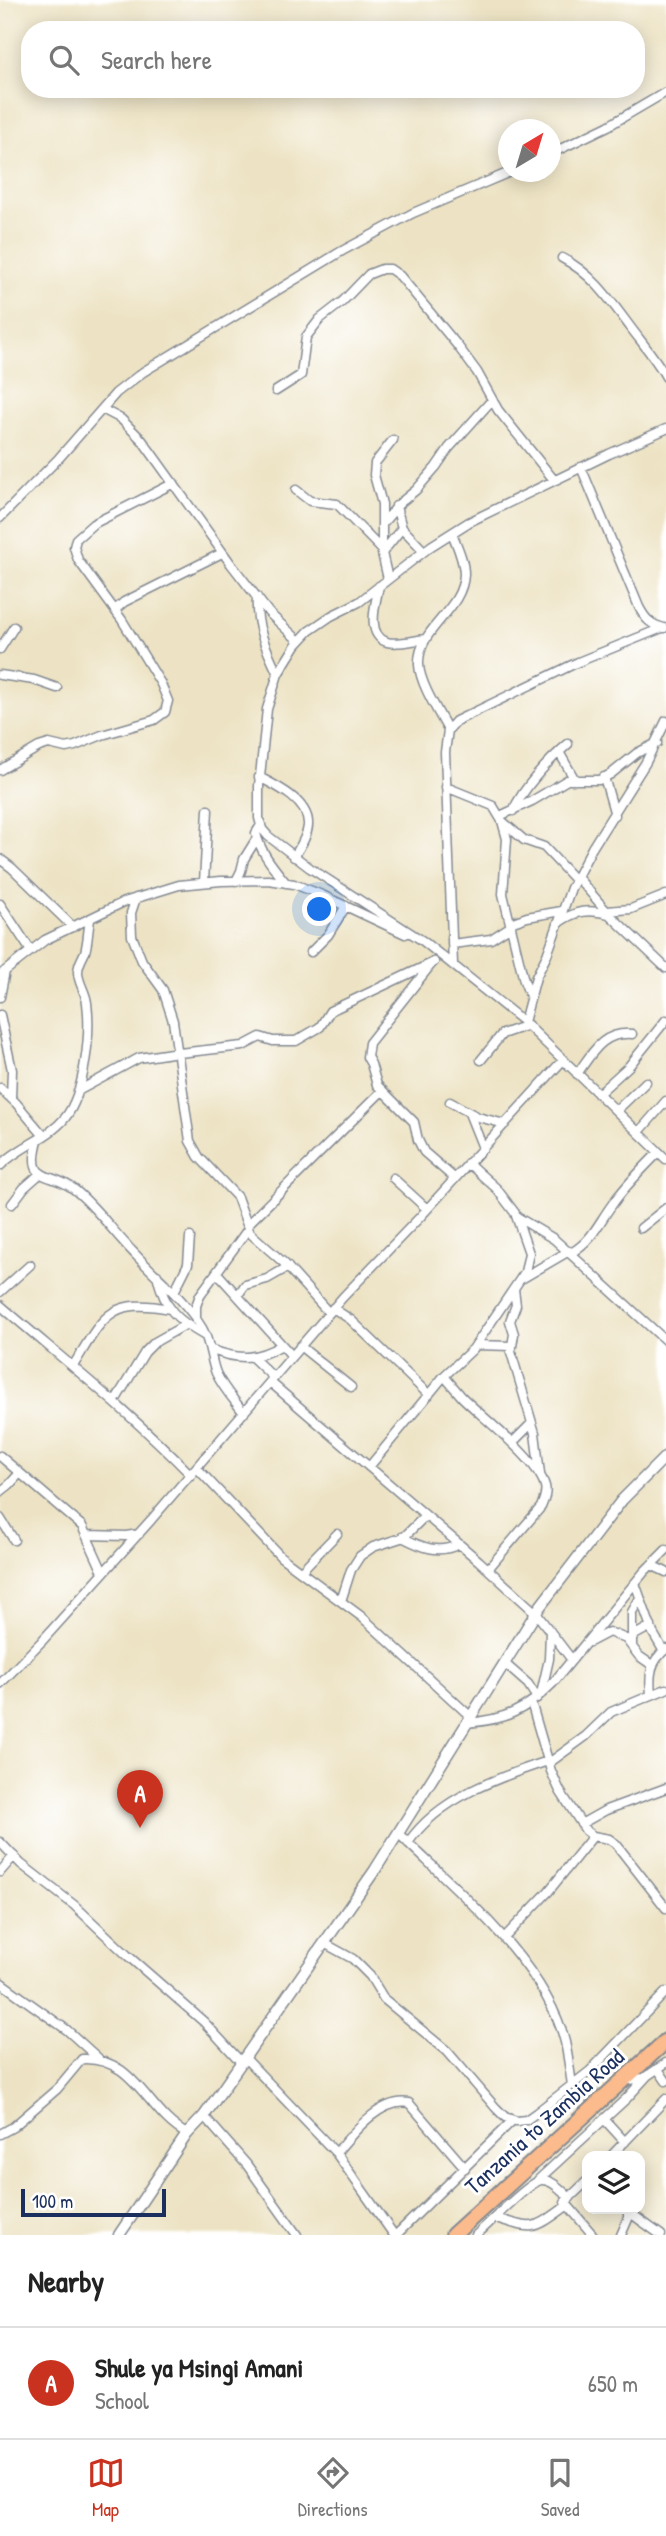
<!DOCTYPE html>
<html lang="en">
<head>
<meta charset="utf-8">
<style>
	:root { --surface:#fff; --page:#f6f6f6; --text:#222; --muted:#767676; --line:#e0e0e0; --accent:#c8321e }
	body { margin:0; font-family:"Patrick Hand",sans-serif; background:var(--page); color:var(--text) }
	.controls { position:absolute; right:21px; bottom:21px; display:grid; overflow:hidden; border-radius:14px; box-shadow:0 4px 18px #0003 }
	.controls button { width:63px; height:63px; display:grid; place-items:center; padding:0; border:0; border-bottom:2px solid var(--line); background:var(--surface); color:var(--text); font:35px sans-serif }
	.compass { position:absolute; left:498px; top:119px; width:63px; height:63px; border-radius:50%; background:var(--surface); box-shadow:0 4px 18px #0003; rotate:38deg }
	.scale { position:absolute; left:21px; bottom:18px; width:145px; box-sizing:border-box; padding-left:7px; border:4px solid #1b2f5e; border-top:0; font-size:19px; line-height:24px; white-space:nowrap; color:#1b2f5e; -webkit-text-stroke:5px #fff; paint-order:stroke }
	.you { position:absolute; left:320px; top:910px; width:24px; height:24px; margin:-18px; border:5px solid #fff; border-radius:50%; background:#1a73e8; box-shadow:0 0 0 10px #1a73e833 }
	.badge { display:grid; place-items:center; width:46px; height:46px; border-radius:50%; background:var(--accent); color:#fff; font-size:23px; font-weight:700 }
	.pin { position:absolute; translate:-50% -58px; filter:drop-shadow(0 2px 4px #0008) }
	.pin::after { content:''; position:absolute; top:37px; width:24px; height:21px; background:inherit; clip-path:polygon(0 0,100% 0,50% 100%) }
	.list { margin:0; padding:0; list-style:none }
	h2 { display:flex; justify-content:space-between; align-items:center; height:91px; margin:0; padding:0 28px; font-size:30px }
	h2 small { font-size:23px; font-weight:400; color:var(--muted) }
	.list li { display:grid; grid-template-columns:46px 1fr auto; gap:21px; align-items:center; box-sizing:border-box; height:112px; padding:0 28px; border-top:2px solid var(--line) }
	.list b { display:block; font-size:26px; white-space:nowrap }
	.list p { margin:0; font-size:23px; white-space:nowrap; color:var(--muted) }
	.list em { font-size:23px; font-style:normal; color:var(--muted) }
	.icon { flex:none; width:38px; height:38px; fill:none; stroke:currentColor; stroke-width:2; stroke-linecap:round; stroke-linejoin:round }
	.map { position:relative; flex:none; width:666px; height:2235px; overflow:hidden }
	.search { position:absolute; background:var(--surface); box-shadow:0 4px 18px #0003; left:21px; right:21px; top:21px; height:77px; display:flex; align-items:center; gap:18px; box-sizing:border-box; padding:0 24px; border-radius:28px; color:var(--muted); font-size:26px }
	.sheet { height:203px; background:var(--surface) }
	nav { display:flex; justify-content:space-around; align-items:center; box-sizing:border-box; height:98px; border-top:2px solid var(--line); background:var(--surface); font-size:19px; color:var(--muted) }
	nav a { display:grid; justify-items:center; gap:4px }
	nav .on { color:var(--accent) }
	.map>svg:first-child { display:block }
</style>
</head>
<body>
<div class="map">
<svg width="666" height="2235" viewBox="0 0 666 2235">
	<rect width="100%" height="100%" fill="#fff"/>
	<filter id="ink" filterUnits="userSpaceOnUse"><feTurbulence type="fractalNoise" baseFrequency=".0143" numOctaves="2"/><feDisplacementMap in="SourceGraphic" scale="14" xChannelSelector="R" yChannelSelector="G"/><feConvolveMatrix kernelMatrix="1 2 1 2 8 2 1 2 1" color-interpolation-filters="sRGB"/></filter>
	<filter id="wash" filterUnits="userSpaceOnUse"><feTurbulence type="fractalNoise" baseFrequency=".00686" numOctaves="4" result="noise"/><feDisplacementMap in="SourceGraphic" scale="28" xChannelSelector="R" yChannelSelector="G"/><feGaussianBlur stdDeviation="1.57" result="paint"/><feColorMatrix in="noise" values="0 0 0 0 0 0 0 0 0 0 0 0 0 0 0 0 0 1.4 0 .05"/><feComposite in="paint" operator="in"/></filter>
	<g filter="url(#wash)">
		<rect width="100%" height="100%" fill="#ede3c4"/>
	</g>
	<g filter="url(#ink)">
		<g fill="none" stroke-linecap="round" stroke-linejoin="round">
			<g stroke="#848991" stroke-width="11">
				<path id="minor" d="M550,154l58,-28 58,-34
					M562,258c31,16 48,42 69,70 12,16 25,31 35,49
					M276,391l25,-16 5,-38 14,-18 22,-17 27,-28 13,-5h8l10,7 57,69 20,27 21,38 56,70
					M102,409l19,10 21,21 89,124 38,49 30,28
					M666,429l-57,25 -140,68 -38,24 -72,56 -28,14 -22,15 -13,14 -18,29 -11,35 -8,77v32l3,11 6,7 42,32 113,73 101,81 142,137
					M581,467l58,140c6,12 12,18 25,21
					M296,490l14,11 27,3 45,46
					M396,506l6,22 22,23
					M0,518l59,-60 57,-65 27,-21 199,-121 71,-38 97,-41
					M383,523l17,-20 16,-13 20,-23 13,-19 43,-48
					M382,553l20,-25
					M388,579l-6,-26v-49l-8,-29 1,-12 18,-23
					M379,586c-3,16 -14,49 8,56 10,3 28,-2 39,-3
					M257,597c-2,28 9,52 21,77
					M115,610l9,-8 98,-49
					M0,649l14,-22
					M0,675l34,5 23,8
					M448,730c-9,-17 -28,-46 -29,-65 -2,-37 44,-54 45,-91 0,-14 -7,-28 -12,-41
					M559,752l16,28
					M0,770l39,-23 10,-3 17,4 9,-2 27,-11 52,-15 11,-8 3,-11 -7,-17 -39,-64 -44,-60 -4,-13 2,-8 17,-15 81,-41
					M259,777c18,9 51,25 49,49 -1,11 -8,21 -14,31
					M604,777l11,38
					M446,787l47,19 9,15 5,18 -4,55 21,87 6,15
					M513,811c10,-23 36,-51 55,-67
					M500,816l32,-15 35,-21h32l12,-6 26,-21 20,-10
					M502,821l22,19 20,7 31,33
					M261,825l-5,8c4,19 18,35 30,50
					M0,859l12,9 61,59
					M577,877l32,37 57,54
					M236,881l5,-10 3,-12 13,-21
					M204,882l4,-72
					M136,898l-5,15 1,23 10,25 21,29 10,31 17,120 9,16 38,40 13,36 34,30 45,50
					M0,904l31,47
					M607,911l24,-2 35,-14
					M510,923l17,-6 35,-6
					M558,923c18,-13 30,-14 51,-9
					M452,944l39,-5 20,-13
					M311,952l17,-17 18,-29
					M433,962l-64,81 -2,14 4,7 6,21 37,37 4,18 6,12 30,26
					M453,965l-8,-213 3,-22 8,-9 122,-59 84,-34
					M0,975l45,-35 79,-38 55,-17 42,-4 48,-1 25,4 28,11 83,39
					M0,997l5,-26
					M0,1015l12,55 -1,28
					M524,1022l12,-45 11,-22 24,-67 21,-40 54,-86 20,-41
					M179,1053l64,-7 17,-9 13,4h23l24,-14 10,-16 104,-49
					M481,1060l21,-26 26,-9
					M577,1074c16,-22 25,-42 55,-40
					M0,1088l16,15 28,33
					M78,1091l61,-33 39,-6
					M598,1094l31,-28 37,-46
					M450,1102l28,15 27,7
					M616,1111l30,-29
					M469,1113l14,35
					M639,1132l27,-31
					M38,1140c-12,46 13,30 37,50 22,18 39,43 59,63 23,25 50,45 68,75 9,16 8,30 14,45 7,15 18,27 28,40
					M0,1166c19,-20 48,-27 65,-48 20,-25 26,-85 22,-115 -1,-11 -9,-20 -9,-31 0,-8 4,-13 7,-20 3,-10 3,-22 5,-32
					M393,1178l34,31
					M12,1204l12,-16 17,-15
					M517,1217l37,22 112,102
					M247,1225l135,-134
					M641,1228l25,-20
					M571,1253c23,-14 27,-30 43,-51 13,-18 29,-34 45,-50
					M217,1273l75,83
					M157,1275c8,34 18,44 48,61
					M523,1278l46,-27
					M514,1289l2,16 -6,16 4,13 -3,18 24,81 5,41
					M0,1292l30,-27
					M174,1292l14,-28 2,-27
					M238,1295l7,-10 22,-6 21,-12
					M0,1305c65,56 131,108 191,170
					M333,1308l18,12 78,75
					M196,1320v-14l4,-11 48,-66
					M476,1345l35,1
					M300,1346l51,41
					M212,1350c27,10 44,10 70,-5
					M252,1357l22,21
					M73,1366c30,-48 35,-69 97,-57
					M444,1376c6,7 12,14 18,21 20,20 76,63 83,89 2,7 -1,14 -4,21l-53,62
					M270,1382l209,179 57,52 36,47
					M115,1401l30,-49 10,-10 30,-17
					M512,1443l20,-20
					M0,1456l82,70 21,46
					M369,1467l75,-91 29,-27 52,-77 4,-19 -14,-40 -19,-25 -28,-25
					M197,1468l84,89 81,60 108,99
					M0,1492l9,-7 10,-11
					M0,1518l14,22
					M87,1535l39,1 13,-2
					M402,1537c19,10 37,18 57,7
					M651,1565l15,7
					M301,1571l36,-37
					M635,1583l18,50 10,17
					M341,1601l10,-31 9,-14 13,-9 31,-10 21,-21
					M633,1636l18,-10
					M590,1642l19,-10 17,7 13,17 13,9
					M632,1647v-35l8,-14
					M504,1663l24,21 9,14
					M0,1684l41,-42 110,-122 192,-223 77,-80 143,-157
					M541,1694l8,-35 1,-28
					M651,1694c-2,-19 -1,-32 15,-45
					M531,1702l20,69 9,20 26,40 7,5 16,3 7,5 50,64
					M466,1723c39,-3 59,-12 87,-40l91,-111 22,-22
					M549,1763l37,-27 25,-24 55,-23
					M581,1824l25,-14 60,-22
					M398,1833c57,56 147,129 167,209 3,14 5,29 7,43
					M0,1842l21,22 53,41 53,50 77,67 37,40
					M408,1843c30,-45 91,-66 140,-82
					M0,1872l14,-16
					M504,1938l44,-46 45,-56
					M324,1943l29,16 17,17 14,23 63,52 49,57 9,9 11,4 10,-1 10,-7 54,-42 76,-79
					M0,1982l67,48 31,28
					M244,2057l92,96 58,82
					M658,2069l8,12
					M621,2081l23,-3 22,-15
					M204,2116l43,49 50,70
					M604,2119l21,23
					M0,2134l13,-7 44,-38 25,-30c53,-3 65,54 105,75
					M336,2153c17,-20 44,-55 73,-50l56,65
					M611,2156l55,-57
					M538,2180l89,-82 21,-23
					M587,2181l-22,21 28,33
					M629,2212l32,23
					M496,2218c40,13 37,12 72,-13
					M396,2235l117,-115
					M476,2235c12,-10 55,-55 66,-55 11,0 20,11 28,18
					M621,2235l7,-16v-10"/>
			</g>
			<g stroke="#848991" stroke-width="13">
				<path id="tertiary" d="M119,2235l68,-101 17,-18 171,-246 164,-262 83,-108 44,-44"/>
			</g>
			<g stroke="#848991" stroke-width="18">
				<path id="trunk" d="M453,2235l213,-194"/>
			</g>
			<use href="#minor" stroke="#fff" stroke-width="8"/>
			<use href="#tertiary" stroke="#fff" stroke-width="10"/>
			<use href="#trunk" stroke="#fbbb8c" stroke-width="14"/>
		</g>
	</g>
	<g text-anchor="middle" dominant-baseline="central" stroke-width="6" stroke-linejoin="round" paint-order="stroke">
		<g font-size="23" fill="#1b2f5e" stroke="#fff">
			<text transform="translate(544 2121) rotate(-42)">Tanzania to Zambia Road</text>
		</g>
	</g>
</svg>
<div class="controls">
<button><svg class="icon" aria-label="layers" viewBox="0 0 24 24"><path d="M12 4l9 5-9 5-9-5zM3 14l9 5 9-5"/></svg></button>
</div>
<svg class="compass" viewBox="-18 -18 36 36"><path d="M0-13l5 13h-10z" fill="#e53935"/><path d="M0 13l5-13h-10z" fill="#767676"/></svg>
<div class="scale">100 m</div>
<div class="you"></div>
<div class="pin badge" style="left:140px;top:1828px">A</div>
<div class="search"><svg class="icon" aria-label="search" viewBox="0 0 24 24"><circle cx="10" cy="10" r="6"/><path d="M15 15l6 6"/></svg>Search here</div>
</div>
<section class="sheet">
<h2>Nearby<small></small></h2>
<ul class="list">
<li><span class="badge">A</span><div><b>Shule ya Msingi Amani</b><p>School</p></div><em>650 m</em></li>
</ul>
</section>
<nav>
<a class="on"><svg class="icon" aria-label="map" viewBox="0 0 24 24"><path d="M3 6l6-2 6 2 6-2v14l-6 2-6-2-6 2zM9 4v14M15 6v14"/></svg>Map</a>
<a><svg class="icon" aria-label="directions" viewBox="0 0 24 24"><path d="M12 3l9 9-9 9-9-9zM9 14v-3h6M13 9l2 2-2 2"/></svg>Directions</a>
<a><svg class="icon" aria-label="saved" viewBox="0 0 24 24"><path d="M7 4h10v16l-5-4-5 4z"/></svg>Saved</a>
</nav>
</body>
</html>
